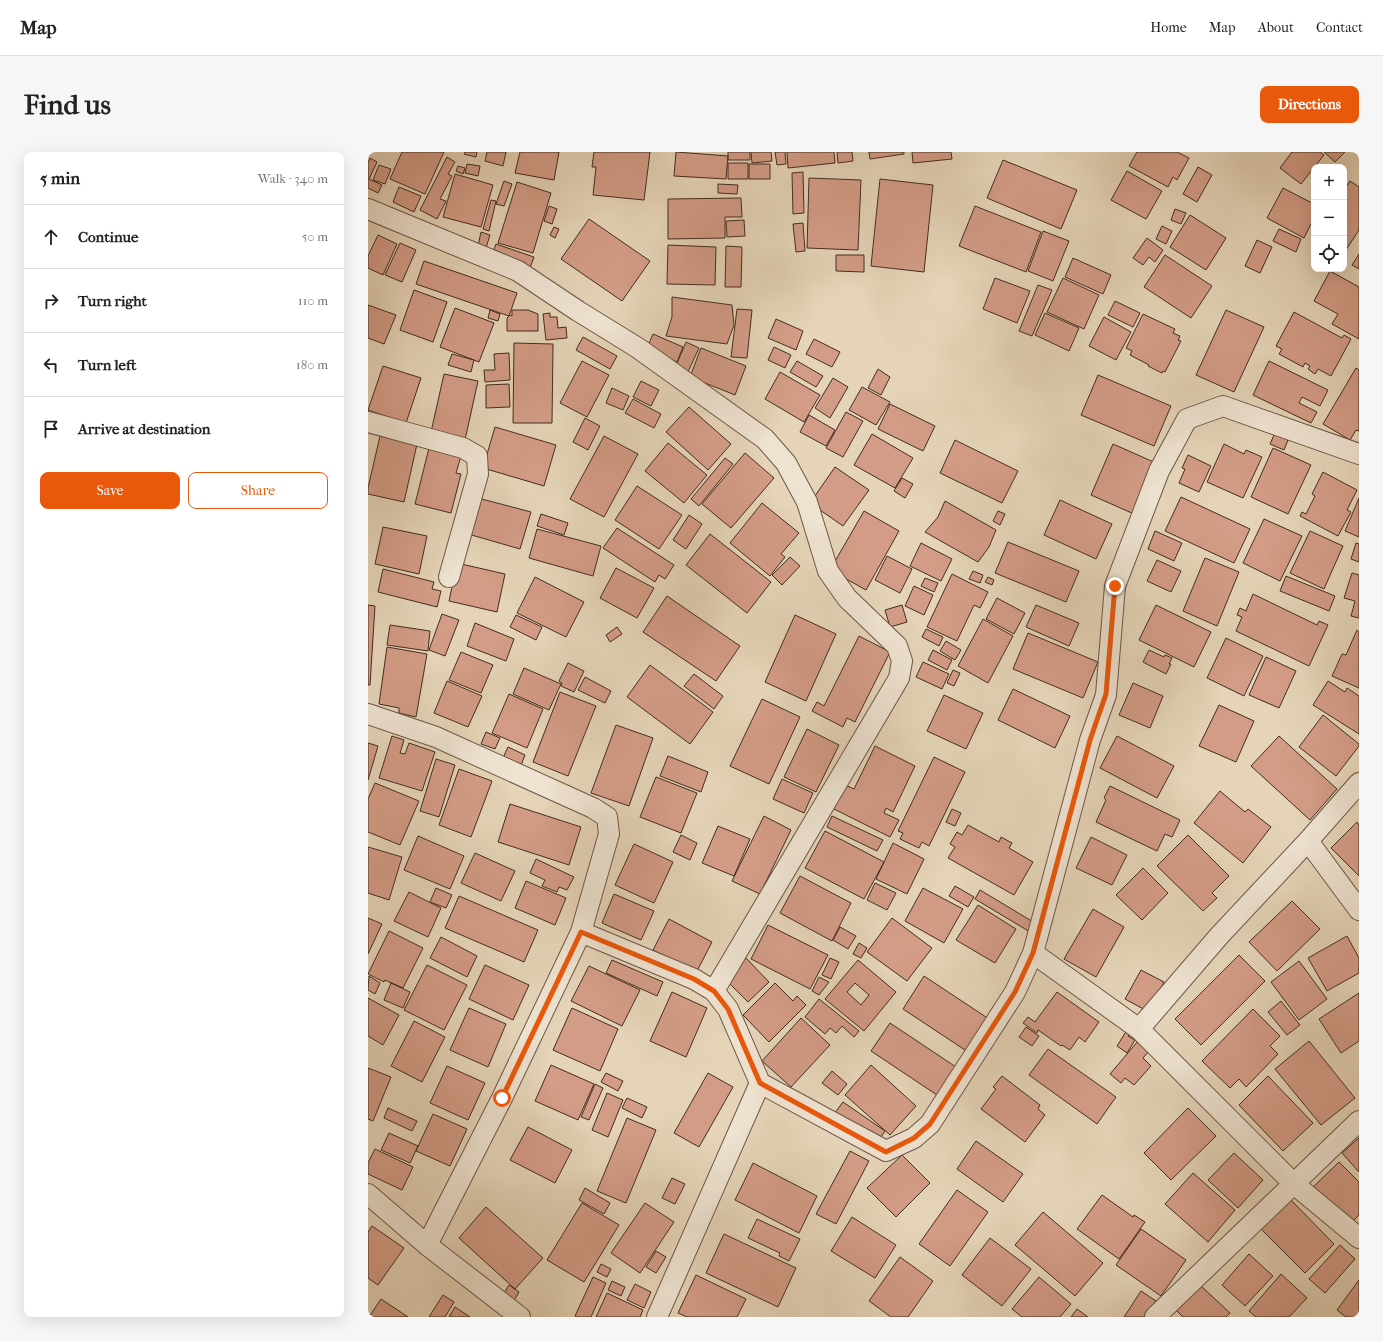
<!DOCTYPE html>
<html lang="en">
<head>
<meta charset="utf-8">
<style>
	:root { --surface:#fff; --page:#f6f6f6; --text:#222; --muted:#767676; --line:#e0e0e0; --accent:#ea580c }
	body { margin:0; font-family:"IM FELL French Canon",serif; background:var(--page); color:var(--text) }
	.controls { position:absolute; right:12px; top:12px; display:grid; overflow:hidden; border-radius:8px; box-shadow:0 4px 16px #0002 }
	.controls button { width:36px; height:36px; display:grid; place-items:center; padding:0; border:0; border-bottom:1px solid var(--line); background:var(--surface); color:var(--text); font:20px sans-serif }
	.stop { position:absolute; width:12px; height:12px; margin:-9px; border:3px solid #ea580c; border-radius:50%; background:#fff }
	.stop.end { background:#ea580c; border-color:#fff; box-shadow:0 1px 4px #0008 }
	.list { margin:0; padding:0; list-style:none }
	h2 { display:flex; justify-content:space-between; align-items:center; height:52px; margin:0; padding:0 16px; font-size:17px }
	h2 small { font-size:13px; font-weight:400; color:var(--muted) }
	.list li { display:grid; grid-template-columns:26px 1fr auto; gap:12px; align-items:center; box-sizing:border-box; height:64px; padding:0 16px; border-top:1px solid var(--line) }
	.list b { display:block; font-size:15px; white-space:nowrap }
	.list em { font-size:13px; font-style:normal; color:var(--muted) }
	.actions { display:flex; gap:8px; padding:12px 16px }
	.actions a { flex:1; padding:9px 0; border:1px solid var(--accent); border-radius:8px; text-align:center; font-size:14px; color:var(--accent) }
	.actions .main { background:var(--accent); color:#fff }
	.icon { flex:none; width:22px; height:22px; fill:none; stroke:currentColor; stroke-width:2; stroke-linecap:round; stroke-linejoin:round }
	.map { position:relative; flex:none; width:991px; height:1165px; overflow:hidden; border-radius:8px }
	header { display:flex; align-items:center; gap:24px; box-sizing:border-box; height:56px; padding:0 20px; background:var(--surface); border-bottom:1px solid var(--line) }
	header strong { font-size:19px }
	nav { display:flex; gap:22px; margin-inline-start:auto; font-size:14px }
	.intro { display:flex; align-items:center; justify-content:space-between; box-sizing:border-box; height:96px; padding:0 24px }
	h1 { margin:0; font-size:28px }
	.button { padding:10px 18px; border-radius:8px; background:var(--accent); color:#fff; font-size:14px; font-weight:700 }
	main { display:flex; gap:24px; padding:0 24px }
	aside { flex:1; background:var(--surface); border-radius:8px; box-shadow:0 4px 16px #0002 }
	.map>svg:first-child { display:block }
</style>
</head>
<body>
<header>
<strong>Map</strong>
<nav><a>Home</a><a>Map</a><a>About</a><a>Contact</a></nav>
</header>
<div class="intro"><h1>Find us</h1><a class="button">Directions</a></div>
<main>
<aside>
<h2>5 min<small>Walk · 340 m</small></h2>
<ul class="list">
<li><svg class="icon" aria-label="ahead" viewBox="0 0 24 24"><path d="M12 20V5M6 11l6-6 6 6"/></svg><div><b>Continue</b></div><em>50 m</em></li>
<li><svg class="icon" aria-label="right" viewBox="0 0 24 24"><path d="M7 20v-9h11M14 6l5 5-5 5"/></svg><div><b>Turn right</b></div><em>110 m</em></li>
<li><svg class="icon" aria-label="left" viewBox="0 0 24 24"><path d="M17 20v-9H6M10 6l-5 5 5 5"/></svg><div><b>Turn left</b></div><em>180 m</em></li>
<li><svg class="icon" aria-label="arrive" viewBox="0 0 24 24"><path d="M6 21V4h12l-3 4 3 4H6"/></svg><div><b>Arrive at destination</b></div></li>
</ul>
<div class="actions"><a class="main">Save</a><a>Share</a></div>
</aside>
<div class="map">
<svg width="991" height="1165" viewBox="0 0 991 1165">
	<rect width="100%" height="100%" fill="#e5d4b8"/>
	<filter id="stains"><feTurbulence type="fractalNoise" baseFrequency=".005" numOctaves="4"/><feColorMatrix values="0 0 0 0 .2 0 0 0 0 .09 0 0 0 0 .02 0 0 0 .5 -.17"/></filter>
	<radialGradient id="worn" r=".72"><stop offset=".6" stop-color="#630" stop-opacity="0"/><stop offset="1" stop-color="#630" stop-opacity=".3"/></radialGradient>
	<path fill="#d39c86" stroke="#452c21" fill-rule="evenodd" d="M34,0h42l-19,42 -35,-15z
		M97,0h12l-1,5 -12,-3z
		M119,0h19l-3,14 -18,-5z
		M152,0h39l-5,28 -39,-7z
		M226,0h56l-6,48 -51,-5 3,-28h-4z
		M308,0l52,4 -2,23 -52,-3z
		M360,0h22v8h-22z
		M383,0h20l1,9 -20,2z
		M407,0h10l1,12 -9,1z
		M419,0h47l1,11 -47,5z
		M469,0h15l1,9 -15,2z
		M501,0h35v2l-34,5z
		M544,0h39l1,7 -39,4z
		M769,0h40l12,6 -12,22 -4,-3 -5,10 -39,-21z
		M924,0h28l4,3 -23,29 -21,-16z
		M956,0h21l-10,10z
		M79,5l8,5 -7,12 4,2 -12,23 6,2 -9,18 -17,-9z
		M2,6l7,4 -8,17 13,6 -4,8 -10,-5v-25z
		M635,8l74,30 -16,39 -74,-31z
		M360,11h20v16h-20z
		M99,12l13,2 -2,10 -13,-3z
		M381,12h21v15h-21z
		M11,13l12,4 -6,15 -12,-4z
		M90,14l7,2 -2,6 -7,-3z
		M830,15l14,8 -15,27 -14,-8z
		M759,19l35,20 -16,28 -35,-19z
		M435,20l1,41 -11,1 -1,-41z
		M87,22l38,11 -12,42 -38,-10z
		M441,26l52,2 -3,70 -51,-2z
		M512,27l53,6 -9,87 -53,-6z
		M136,29l8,3 -8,22 -8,-2z
		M982,29l9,6v43l-15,23v-63z
		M149,30l34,11 -18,60 -35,-10z
		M350,32l20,1 -1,9 -19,-1z
		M31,35l22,9 -7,16 -21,-10z
		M915,36l31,16v14l-10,20 -37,-20z
		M373,46l1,19h-17v21l-57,1v-40z
		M123,48l5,1 -7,30 -6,-2z
		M181,54l8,3 -5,15 -8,-3z
		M607,54l66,26 -15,40 -67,-26z
		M807,57l11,4 -5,11 -10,-4z
		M822,63l36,23 -20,32 -36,-23z
		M221,67l61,42 -28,40 -61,-42z
		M376,68l1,16 -18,1 -1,-16z
		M435,71l2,28 -9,1 -3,-28z
		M794,74l10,5 -6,13 -10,-5z
		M186,75l5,2 -4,9 -5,-3z
		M911,77l22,10 -5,13 -23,-11z
		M675,79l26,10 -16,40 -25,-10z
		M113,80l9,3 -4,13 -8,-2z
		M10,83l19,9 -14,31 -15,-7v-12z
		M779,86l16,12 -8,12 -6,-5 -6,8 -10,-7z
		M889,88l15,7 -12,26 -15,-7z
		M32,91l16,7 -14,32 -17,-7z
		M128,92l38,13 -5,14 -38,-13z
		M300,93l48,2 -1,38 -48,-1z
		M358,94l16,1 -1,40h-16z
		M991,102v15l-7,-4z
		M468,103h28v17l-28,-1z
		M797,103l47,31 -21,32 -47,-31z
		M705,106l38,17 -8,19 -38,-17z
		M56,109l93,32 -8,23 -93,-32z
		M962,119l29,16v52l-27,-15 6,-10 -24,-13z
		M627,126l35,13 -13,32 -34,-14z
		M695,126l36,17 -15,34 -37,-17z
		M670,133l14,5 -20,46 -13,-5z
		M46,138l33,12 -14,40 -33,-12z
		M304,145l60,8 2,20 -7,19 -61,-8 6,-19z
		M747,149l25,12 -7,14 -25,-12z
		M0,153l28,10 -12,29 -16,-6z
		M87,156l39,15 -15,39 -39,-15z
		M369,157l15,1 -5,48 -16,-1z
		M122,158l10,4 -2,7 -10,-3z
		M144,158h16l10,4v17h-31v-13l3,-3 2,1z
		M858,158l38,17 -30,65 -38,-17z
		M926,160l48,26 2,-3 7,4 -20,37 -13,-7 -3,5 -7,-5 2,-3 -5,-3 -2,4 -24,-13 3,-5 -6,-3z
		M182,161v4h7l1,11 8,-1 1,11 -21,2 -3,-26z
		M677,161l34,15 -10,23 -34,-16z
		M775,162l32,15 -2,4 7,3 -2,4 3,1 -16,31 -2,-1 -1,2 -14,-7 1,-1 -19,-10 2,-4 -6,-3z
		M736,165l27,15 -15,28 -27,-14z
		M408,167l27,12 -7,19 -28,-12z
		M285,182l30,13 -6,15 -30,-14z
		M215,185l34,19 -7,13 -34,-19z
		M446,187l26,13 -8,15 -26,-13z
		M318,190l13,6 -12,26 -12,-6z
		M146,191l39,1 -1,79h-39z
		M406,195l17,8 -6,13 -17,-8z
		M333,196l45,18 -11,29 -45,-18z
		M141,201l1,27 -25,2 -1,-12h11l-1,-16z
		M84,202l22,6 -3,12 -23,-7z
		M214,209l27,14 -22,42 -27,-14z
		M429,209l26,15 -7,11 -26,-15z
		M901,209l59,29 -8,16 -18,-9 -3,6 18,9 -6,11 -58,-28z
		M15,214l38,12 -15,45 -38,-13z
		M988,216l3,2v61l-3,-1 -6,10 -27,-16z
		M510,217l12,8 -9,18 -13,-7z
		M412,220l40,23 -16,27 -39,-23z
		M76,222l34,7 -13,59 -34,-8z
		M730,223l73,31 -17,40 -73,-31z
		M465,226l15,9 -18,31 -15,-10z
		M273,229l18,9 -8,16 -18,-9z
		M141,232l1,23 -24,1v-23z
		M494,235l28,15 -14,23 -27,-15z
		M244,236l17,8 -6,14 -17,-7z
		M265,247l28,15 -7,14 -29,-15z
		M522,252l45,22 -12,25 -45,-22z
		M321,255l42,37 -23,26 -42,-38z
		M478,260l17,9 -20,36 -17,-9z
		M441,263l26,15 -9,16 -26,-14z
		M217,266l15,8 -12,24 -15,-8z
		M127,275l61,18 -12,41 -61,-18z
		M907,281l13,7 -4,10 -14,-6z
		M504,282l41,24 -18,30 -41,-23z
		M12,284l37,8 -13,58 -36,-8v-6z
		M236,284l34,18 -34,63 -34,-18z
		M587,288l63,31 -16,32 -62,-30z
		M300,291l39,32 -23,28 -39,-32z
		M745,292l43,19 -22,51 -43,-19z
		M856,292l20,10 2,-4 16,7 -19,41 -36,-16z
		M61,296l32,8 -5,17 5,1 -10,39 -36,-9z
		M905,296l38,17 -23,49 -37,-17z
		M377,301l29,25 -43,50 -29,-24z
		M820,303l23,11 -12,26 -20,-9 6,-14 -3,-1z
		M357,306l8,6 -34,42 -8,-7z
		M467,315l34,23 -26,36 -33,-23z
		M955,320l34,18 -10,20 4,2 -13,24 -38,-20 2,-4 4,2 9,-18 -3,-2z
		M534,326l11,6 -8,14 -11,-7z
		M269,334l45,29 -23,34 -44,-29z
		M813,345l69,32 -16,34 -69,-32z
		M110,346l53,14 -11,37 -52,-15z
		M991,346v39l-14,-6z
		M692,348l52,24 -16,35 -52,-24z
		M577,349l51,29 -7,17 -11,15 -53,-30 13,-15z
		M394,351l37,30 -18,21 4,3 -15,19 -40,-33z
		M496,359l35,20 -33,59 -36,-20z
		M630,359l7,3 -5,11 -7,-4z
		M173,362l27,9 -4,12 -27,-9z
		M321,363l13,9 -16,25 -13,-9z
		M896,367l38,17 -22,45 -37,-18z
		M15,375l44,9 -8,38 -44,-10z
		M249,376l57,37 -9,14 -6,-4 -4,7 -52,-34z
		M169,377l64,17 -8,30 -64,-18z
		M787,379l27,12 -8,18 -26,-12z
		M942,379l33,15 -19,43 -34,-16z
		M342,382l61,48 -24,31 -61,-48z
		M640,390l71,29 -13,31 -71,-29z
		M553,391l31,16 -11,22 -31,-15z
		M988,391l3,1v18l-8,-3z
		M519,404l25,13 -12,24 -25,-13z
		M422,405l10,9 -18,19 -10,-10z
		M837,406l34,14 -22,54 -34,-15z
		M789,408l24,11 -10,21 -24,-11z
		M89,411l48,11 -8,38 -48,-11z
		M248,416l38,20 -17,30 -37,-20z
		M15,417l51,13 -2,7 9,2 -4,16 -59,-15z
		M605,419l10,4 -3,8 -11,-4z
		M984,421l7,2v43l-8,-2 4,-15 -11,-3z
		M584,422l36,18 -8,16 -6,-3 -17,36 -30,-14z
		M918,424l49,20 -6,15 -49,-20z
		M167,425l49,25 -18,35 -49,-24z
		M620,425l6,3 -2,5 -7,-3z
		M557,426l13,5 -4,9 -13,-6z
		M546,434l19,9 -9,20 -19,-9z
		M885,442l64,31 2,-4 9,4 -19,41 -73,-35 6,-14 -5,-2 3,-7 6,3z
		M299,444l73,50 -24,35 -73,-49z
		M629,446l28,15 -11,21 -28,-15z
		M0,453l7,1 -5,79h-2z
		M534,453l5,17 -17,5 -5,-17z
		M668,453l43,18 -10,23 -43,-19z
		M788,453l55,27 -17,35 -55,-27z
		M74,462l17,6 -14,36 -16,-6z
		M148,463l26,12 -6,13 -26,-13z
		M427,463l41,19 -30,67 -41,-19z
		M615,467l30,17 -25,47 -30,-17z
		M107,471l39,16 -8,22 -39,-15z
		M22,473l40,6 -2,20 -41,-6z
		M249,475l5,7 -12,8 -4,-7z
		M558,477l17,8 -4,9 -17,-9z
		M989,478l2,2v56l-27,-12 10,-22 4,1z
		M660,481l70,29 -15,36 -70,-29z
		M491,484l31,16 -35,70 -8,-4 -4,9 -31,-16 5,-9 7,4z
		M858,486l37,18 -19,40 -37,-18z
		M578,489l15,9 -6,10 -15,-9z
		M19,495l40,7 -11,63 -17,-4v-5l-20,-4z
		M565,498l19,10 -5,10 -19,-10z
		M781,498l15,7 1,-2 7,3 -3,6h2l-5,10 -23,-12z
		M93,500l32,13 -12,28 -32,-13z
		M898,505l30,14 -17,37 -30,-13z
		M555,510l26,12 -7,15 -26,-12z
		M200,511l16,8 -10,21 -13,-6 1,-3 -3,-2z
		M282,513l63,47 -23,32 -63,-47z
		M156,516l37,16 -12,26 -36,-16z
		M585,518l7,3 -6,13 -7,-3z
		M326,522l29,22 -9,13 -30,-23z
		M217,525l26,14 -6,12 -27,-13z
		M79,529l35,15 -14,31 -34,-14z
		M960,529l17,11 2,-4 12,8v38l-46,-29z
		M765,531l30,13 -13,32 -31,-13z
		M645,537l57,27 -15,32 -57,-28z
		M192,540l36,14 -28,70 -35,-14z
		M141,542l34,15 -16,39 -35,-15z
		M576,543l39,18 -17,36 -39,-18z
		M394,547l38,18 -31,67 -39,-18z
		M851,553l35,16 -18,41 -37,-16z
		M955,563l36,29v2l-23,30 -37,-29z
		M248,573l37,13 -24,68 -38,-13z
		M439,577l32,16 -23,47 -32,-15z
		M118,580l14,6 -5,11 -14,-5z
		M24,584l12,4 -4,13 5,1 4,-11 26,9 -13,39 -43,-13z
		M749,584l57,30 -17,32 -57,-30z
		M911,584l58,53 -27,31 -59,-54z
		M0,591l10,3 -10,34z
		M507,594l40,20 -22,46 -7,-4 -2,5 15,7 -9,17 -60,-30 11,-24 13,6z
		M140,595l17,8 -5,13 -18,-8z
		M300,604l40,16 -7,20 -41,-16z
		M566,605l31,15 -36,74 -7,-4 -3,6 -19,-9 3,-6 -5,-2z
		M68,607l19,6 -16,52 -19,-6z
		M91,617l33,12 -21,56 -32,-12z
		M288,625l41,16 -16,40 -41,-16z
		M414,627l31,14 -9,20 -31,-14z
		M7,631l44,18 -19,44 -32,-13v-33z
		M742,634l70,34 -8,17 -7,-3 -8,17 -61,-29 10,-22 -2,-2z
		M852,639l25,21 3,-3 23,18 -28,36 -49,-40z
		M142,652l71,23 -12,38 -71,-23z
		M584,657l9,4 -6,13 -9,-4z
		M396,664l27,14 -31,64 -28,-13z
		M464,664l51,24 -6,11 -50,-24z
		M989,670l2,3v51l-28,-28z
		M600,673l31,17 2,-5 11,6 -3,5 24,14 -19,33 -66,-37 7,-11 -5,-3 7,-12 5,3z
		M350,674l32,13 -16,37 -32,-13z
		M457,679l59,31 -20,37 -59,-31z
		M313,683l16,8 -7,17 -17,-8z
		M820,683l41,41 -17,17 5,5 -14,13 -46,-45z
		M50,684l46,20 -14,33 -46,-19z
		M723,685l36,18 -15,30 -36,-17z
		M525,691l31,16 -17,35 -31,-15z
		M266,692l39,18 -19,41 -39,-18z
		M0,695l34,10 -13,43 -21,-7z
		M107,701l40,18 -14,30 -40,-18z
		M168,707l38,18 -7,13 -8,-3 -2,5 -15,-6 3,-6 -15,-7z
		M775,716l25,25 -26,27 -26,-25z
		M432,724l51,27 -19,38 -52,-28z
		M158,729l40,17 -11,27 -40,-17z
		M507,731l21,10 -9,17 -20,-10z
		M587,734l19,11 -6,10 -19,-11z
		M68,736l16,7 -6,13 -16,-6z
		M555,736l40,21 -19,34 -39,-22z
		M612,738l55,33 -5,9 -55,-33z
		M41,740l32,16 -13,29 -34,-16z
		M246,742l40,17 -13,29 -39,-17z
		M91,744l79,34 -14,32 -79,-34z
		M924,749l28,28 -43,42 -28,-29z
		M610,753l38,24 -21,34 -39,-23z
		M725,757l31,18 -28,50 -32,-18z
		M0,766l14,6 -14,30z
		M524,766l40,30 -25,33 -40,-29z
		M301,767l43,23 -16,31 -43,-23z
		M400,773l60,30 -18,34 -59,-30z
		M472,775l16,9 -8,13 -15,-9z
		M21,779l34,17 -20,40 -18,-8 -1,2 -16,-8z
		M979,784l12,22v15l-32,18 -19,-33z
		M73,785l36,19 -10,21 -37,-19z
		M491,791l8,5 -6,10 -8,-4z
		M871,803l26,26 -64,64 -26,-26z
		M378,806l23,24 -21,20 -23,-23z
		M462,806l9,4 -8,17 -9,-4z
		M244,808l51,22 -6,14 -51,-23z
		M490,808l38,32 -32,39 -39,-32zM487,831l14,12 -8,10 -14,-13z
		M931,809l28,38 -28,21 -28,-38z
		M59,813l40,20 -23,45 -40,-20z
		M117,813l44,20 -16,35 -44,-21z
		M221,814l51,24 -18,36 -51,-25z
		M773,818l23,12 -15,30 -24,-13z
		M1,824l11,7 -5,11 -7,-4z
		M556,824l65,43 -21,33 -65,-43z
		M451,825l10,5 -10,13 -7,-4z
		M23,831l19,9 -7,16 -19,-8z
		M407,831l18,18 4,-5 9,9 -37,37 -26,-27z
		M304,840l35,16 -21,49 -36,-16z
		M689,840l42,30 -14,20 -6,-5 -9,13 -8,-5 -1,1 -23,-16 -1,3 -14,-10 5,-6 7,5z
		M991,841v48l-18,12 -22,-34z
		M0,846l31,17 -16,30 -15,-9z
		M451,847l40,32 -5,6 -12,-11 -6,7 -6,-5 -5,6 -20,-17z
		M913,849l19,24 -13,10 -19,-23z
		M101,856l37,16 -18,43 -38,-17z
		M204,856l46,21 -18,42 -47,-21z
		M885,857l27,27 -10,10 8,8 -32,33 -7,-8 -9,9 -28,-27z
		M433,866l29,27 -39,42 -29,-26z
		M46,869l31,16 -23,45 -31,-16z
		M522,871l69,46 -19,28 -69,-46z
		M658,875l13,9 -7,10 -13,-9z
		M759,878l3,2 -2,4 7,4 -8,13 -10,-7z
		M770,889l11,10 -6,7 8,8 -17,19 -9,-7 -4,5 -11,-9z
		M941,889l46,57 -34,27 -46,-56z
		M680,897l68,48 -19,27 -68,-49z
		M183,913l43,19 -16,36 -43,-19z
		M503,913l45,41 -26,29 -45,-40z
		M79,914l38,17 -17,37 -38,-17z
		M0,916l23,9 -18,44 -5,-2z
		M464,919l15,13 -9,11 -16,-12z
		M238,921l17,8 -5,10 -17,-9z
		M340,921l25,14 -34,60 -25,-14z
		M634,924l38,29 -2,4 7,6 -20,27 -44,-33 15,-20 -3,-2z
		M900,924l45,47 -30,28 -44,-46z
		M227,932l8,4 -14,32 -8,-3z
		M239,941l16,7 -15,37 -16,-7z
		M259,946l20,9 -5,11 -20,-10z
		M475,950l42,29 -8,12 -43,-29z
		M20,956l29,13 -5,10 -28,-13z
		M820,956l28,28 -45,44 -27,-27z
		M65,962l34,15 -17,37 -34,-15z
		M259,966l29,12 -30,73 -29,-12z
		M160,975l44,23 -17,33 -45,-23z
		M21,981l29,13 -8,17 -29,-13z
		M991,986v34l-17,-19z
		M608,989l47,33 -20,28 -46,-33z
		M7,997l38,18 -11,23 -34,-16v-11z
		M482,999l19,10 -33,63 -20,-10z
		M866,1001l29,27 -25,28 -30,-28z
		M534,1003l28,28 -34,34 -29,-29z
		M971,1010l20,20v33l-10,10 -37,-37z
		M385,1011l64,33 -18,37 -64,-33z
		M825,1021l42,37 -27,32 -43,-38z
		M304,1026l13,6 -10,20 -13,-6z
		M217,1036l25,15 -6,11 -25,-14z
		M589,1038l31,22 -38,54 -31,-22z
		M734,1043l31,22 1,-2 11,7 -26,37 -42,-30z
		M922,1047l44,45 -29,29 -44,-44z
		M214,1051l37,22 -35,57 -37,-22z
		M277,1051l29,19 -34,51 -29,-20z
		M118,1055l57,51 -28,31 -56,-51z
		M675,1060l60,51 -28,33 -60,-51z
		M484,1065l44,28 -21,33 -44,-27z
		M389,1067l43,20 -11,22 -10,-5 1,-3 -32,-15z
		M4,1074l32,22 -26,37 -10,-7v-46z
		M773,1077l45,31 -25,36 -45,-31z
		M356,1082l72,34 -18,39 -72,-34z
		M622,1086l41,31 -29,37 -40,-31z
		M972,1093l15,14 -30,34 -16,-14z
		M288,1099l10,6 -10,16 -10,-6z
		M881,1102l24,22 -28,30 -23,-21z
		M532,1105l33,24 -25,36h-17l-22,-16z
		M233,1112l10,5 -4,8 -10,-5z
		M913,1122l26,24 -18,19h-33l-7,-6z
		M328,1123l50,24 -9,18h-50l-9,-4z
		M225,1125l13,6 -15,34h-14l-2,-1z
		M671,1125l32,27 -11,13h-38l-10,-8z
		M991,1128v37h-13l-9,-7z
		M244,1129l13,6 -4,9 -13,-6z
		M267,1132l16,8 -7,16 -17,-8z
		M141,1133l10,7 -6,10 -10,-7z
		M832,1133l30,28 -4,4h-43l-7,-7z
		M773,1139l15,10 -10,16h-22z
		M239,1141l36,17 -3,7h-44z
		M75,1143l11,7 -9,15h-16z
		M13,1147l27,18h-39z
		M87,1155l15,10h-21z
		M709,1157l11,8h-17z"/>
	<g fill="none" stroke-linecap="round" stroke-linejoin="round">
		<g stroke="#6d5647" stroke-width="22">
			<path id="minor" d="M0,57l150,62 60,40 60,37 127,91 21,24 21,39 21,69 19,27 50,48 5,15 -3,17 -185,313
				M0,270l95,26 14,8 1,18 -29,103
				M0,562l68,23 157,71 14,9 2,17 -28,98 -79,166 -75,147
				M940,689l51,69
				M213,780l113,47 20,12 14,18 32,74 126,68 28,-13 16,-14 85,-132 18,-39 57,-213 16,-45 9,-109 44,-115 28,-52 36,-13 136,48
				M665,801l106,76 155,155 65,54
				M771,877l80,-93 89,-95 51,-58
				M0,1042l59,51 93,72
				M289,1165l103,-234
				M787,1165l204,-196"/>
		</g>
		<use href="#minor" stroke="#eee3d1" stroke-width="20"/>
	</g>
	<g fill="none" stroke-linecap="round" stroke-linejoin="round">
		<path stroke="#ea580c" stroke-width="5" d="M134,946l79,-166 113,47 20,12 14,18 32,74 126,69 28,-14 16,-14 85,-132 18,-39 57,-213 16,-46 9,-108"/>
	</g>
	<rect width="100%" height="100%" filter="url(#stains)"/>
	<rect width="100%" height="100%" fill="url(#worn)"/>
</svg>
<div class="controls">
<button>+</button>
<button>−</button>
<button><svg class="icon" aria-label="locate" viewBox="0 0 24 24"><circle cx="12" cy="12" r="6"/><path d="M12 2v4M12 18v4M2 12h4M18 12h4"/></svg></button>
</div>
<div class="stop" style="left:134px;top:946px"></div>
<div class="stop end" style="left:747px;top:434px"></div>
</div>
</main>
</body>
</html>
